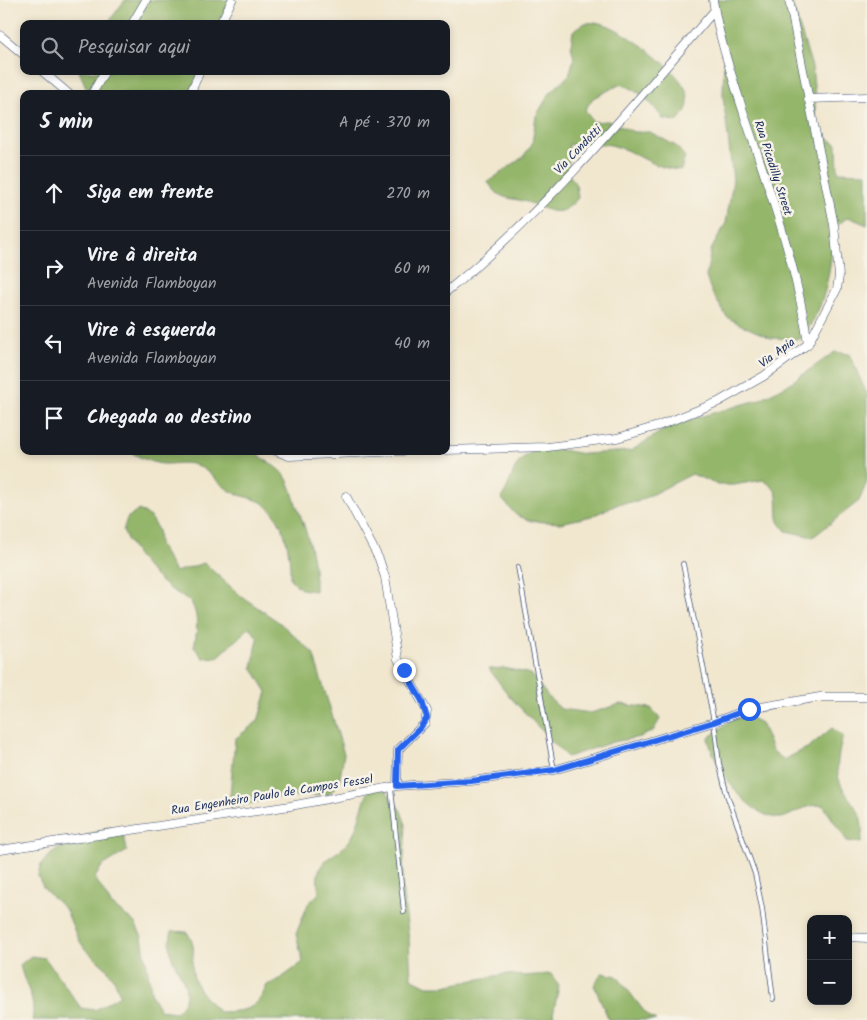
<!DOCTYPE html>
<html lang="pt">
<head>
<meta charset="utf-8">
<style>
	:root { --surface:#171b24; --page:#20242c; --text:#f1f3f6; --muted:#9ea1a6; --line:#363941 }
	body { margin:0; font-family:Kalam,sans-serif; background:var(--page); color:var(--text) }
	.controls { position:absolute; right:15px; bottom:15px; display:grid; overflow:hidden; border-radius:10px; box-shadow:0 2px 8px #0003 }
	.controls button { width:45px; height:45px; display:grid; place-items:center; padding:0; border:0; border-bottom:1px solid var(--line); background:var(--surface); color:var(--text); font:25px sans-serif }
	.stop { position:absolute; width:15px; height:15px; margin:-11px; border:4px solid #2563eb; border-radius:50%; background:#fff }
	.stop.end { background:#2563eb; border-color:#fff; box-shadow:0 1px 5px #0008 }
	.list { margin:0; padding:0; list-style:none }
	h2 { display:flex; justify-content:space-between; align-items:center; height:65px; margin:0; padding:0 20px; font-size:21px }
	h2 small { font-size:16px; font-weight:400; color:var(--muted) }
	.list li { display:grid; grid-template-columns:32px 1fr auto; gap:15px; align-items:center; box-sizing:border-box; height:75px; padding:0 20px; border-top:1px solid var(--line) }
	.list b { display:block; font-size:19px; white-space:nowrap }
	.list p { margin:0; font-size:16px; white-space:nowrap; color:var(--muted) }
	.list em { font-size:16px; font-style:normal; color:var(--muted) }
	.icon { flex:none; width:28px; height:28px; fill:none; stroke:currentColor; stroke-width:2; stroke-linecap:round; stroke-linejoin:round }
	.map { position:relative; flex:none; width:867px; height:1020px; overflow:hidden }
	.search { position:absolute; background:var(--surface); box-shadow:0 2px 8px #0003; left:20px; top:20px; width:430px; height:55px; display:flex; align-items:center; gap:12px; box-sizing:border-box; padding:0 18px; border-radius:10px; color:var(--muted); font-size:19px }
	.panel { position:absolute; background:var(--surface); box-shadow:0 2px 8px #0003; left:20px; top:90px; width:430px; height:365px; border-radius:10px }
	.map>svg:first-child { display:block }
</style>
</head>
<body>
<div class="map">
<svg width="867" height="1020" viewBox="0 0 867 1020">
	<rect width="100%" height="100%" fill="#f7f3e8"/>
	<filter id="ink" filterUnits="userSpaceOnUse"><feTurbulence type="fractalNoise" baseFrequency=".02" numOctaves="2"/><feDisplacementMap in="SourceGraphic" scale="10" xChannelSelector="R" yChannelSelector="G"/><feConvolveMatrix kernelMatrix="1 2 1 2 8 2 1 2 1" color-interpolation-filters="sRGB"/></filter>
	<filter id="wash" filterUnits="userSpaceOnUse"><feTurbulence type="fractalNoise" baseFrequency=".0096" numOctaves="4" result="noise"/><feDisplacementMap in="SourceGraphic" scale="20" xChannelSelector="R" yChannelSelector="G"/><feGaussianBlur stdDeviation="1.12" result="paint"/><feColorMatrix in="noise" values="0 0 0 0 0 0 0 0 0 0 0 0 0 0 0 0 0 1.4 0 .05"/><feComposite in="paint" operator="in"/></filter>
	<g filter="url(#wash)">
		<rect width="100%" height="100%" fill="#f1e7cf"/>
		<path fill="#94b66b" stroke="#587264" d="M125,0h111l-12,24h-117z
			M713,0h78l21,67 3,28v29l8,12 14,8 1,28 29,1v52l-19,-8 -12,9c-8,42 -6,78 -36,113l-29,-1 -32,-14 -12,-7 -15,-24 -6,-16 5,-27 15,-27 7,-43 -10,-85 1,-44z
			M585,23c5,0 11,-1 15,0 22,4 88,52 88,75 1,11 -4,16 -11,23l-14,-2c-12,-17 -22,-28 -42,-35l-28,14 -8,12 8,12 15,-1 26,11h16l26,14 9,11 -4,13c-29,-1 -44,-19 -70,-25 -14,-3 -23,5 -42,-1l-1,29 8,12 2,13c-22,25 -29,9 -55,3 -18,-4 -24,-2 -35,-19l35,-25 9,-13 4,-28 14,-23 19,-18 5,-16 -3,-14 2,-14z
			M79,71h121l-11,23h-100z
			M835,352l14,2 18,40v88l-8,19 -46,36 -27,-6c-3,-4 -8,-9 -8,-14 -2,-20 4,-25 -15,-37l-29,5h-16l-26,-11 -55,28 -16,1 -29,13 -32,7 -29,-2 -15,-6 -15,-17c7,-9 9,-20 15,-31 5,-10 16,-15 24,-21l44,8 47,-3 40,-26 87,-25 28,-14z
			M129,451h127c9,11 21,15 29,25 7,10 8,22 13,33 10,26 18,53 17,82l-14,-2 -11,-10c1,-26 -5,-65 -31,-78 -10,-4 -21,-5 -30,-11 -12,-7 -22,-23 -37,-26 -9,-2 -18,0 -27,0 -11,0 -27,-7 -36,-13z
			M139,510l11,7 8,13 1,14 16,28 29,-9 37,33 39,27 33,30 31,101 -5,29 -10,11 -60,4 -14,5 -26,4 6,-68 23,-18 9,-29 -15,-25 6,-28 -8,-12 -32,30 -15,1 -9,-11c3,-14 5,-30 -2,-43 -4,-6 -16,-11 -22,-15 -21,-16 -36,-35 -47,-58l4,-13z
			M504,668l27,6 19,25 11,10 30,4 29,-9 31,4 9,11 -7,12 -13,6 -27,5 -46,15 -57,-60 -21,-28z
			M748,716l13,7 11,27 11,10 26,-13 23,-19 11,8c-3,12 -8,30 -4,43 9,27 28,27 22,64l-14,-2 -24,-36c-5,0 -10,0 -15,2 -10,2 -19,11 -29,11 -32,-1 -65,-52 -71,-80l23,-18z
			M383,786l18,25 5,14 -4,61 7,54 2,38 16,8h17l61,-12 17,2 29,-2 8,12 -6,28 4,6h-525c5,-20 -8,-36 -12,-55l11,-9 14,2 36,50 14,2 25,-15 -5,-14 -8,-12 -22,-20 -8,-12 -11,-27 -22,-21 -6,-13c1,-4 2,-11 5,-14 15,-18 45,-27 66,-35l14,8 4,16 -25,15 -7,12 16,26 24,19 7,14 10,59 8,14 16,2c3,-3 8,-9 9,-13 6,-25 -23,-35 -13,-68l15,1c12,19 3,22 6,41 2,16 16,29 26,39 26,-1 38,-1 48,-27l13,-6 23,-17 -7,-28 12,-30 11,-11c-8,-41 21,-32 34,-58 7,-14 8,-29 16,-44z
			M602,973l15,3 30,39 9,5h-47l-15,-35z"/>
	</g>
	<g filter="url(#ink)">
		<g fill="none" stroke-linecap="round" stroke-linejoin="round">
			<g stroke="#3b4b6f" stroke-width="5.5">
				<path id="service" d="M683,564l31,158 5,41 8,32 28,79 7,34 11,91
					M518,567l36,203
					M391,788l13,124"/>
			</g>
			<g stroke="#3b4b6f" stroke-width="9">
				<path id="minor" d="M713,0c6,39 19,76 31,114 25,75 53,151 64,230
					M132,24l14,-24
					M220,24l12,-24
					M0,35l24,20
					M42,71l27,23
					M92,94l13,-23
					M190,94l10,-23
					M808,99l59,-2
					M446,292c101,-82 184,-183 268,-281
					M446,450l102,-3 69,-9 41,-12 60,-24 46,-26 44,-32 29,-55 2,-13 -5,-51 -45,-225
					M276,451l13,5 115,-5
					M346,496l33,63 6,18 13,82 29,52 -2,12 -27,27 -1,36
					M0,850l290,-44 107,-20 74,-5 83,-11 160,-48 35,-13 71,-12h47
					M848,937l19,1"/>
			</g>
			<use href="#service" stroke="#fff" stroke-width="4"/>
			<use href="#minor" stroke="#fff" stroke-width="8"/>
		</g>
	</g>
	<g fill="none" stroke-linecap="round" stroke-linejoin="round" filter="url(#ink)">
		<path stroke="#2563eb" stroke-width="6" d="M404,670l18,31 5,17 -7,10 -22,22 -1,36 74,-5 83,-11 160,-48 35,-13"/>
	</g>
	<g text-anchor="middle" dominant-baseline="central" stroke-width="5" stroke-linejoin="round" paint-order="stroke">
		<g font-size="12" fill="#1b2f5e" stroke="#f7f3e8">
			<text transform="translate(578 150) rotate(-46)">Via Condotti</text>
			<text transform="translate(773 168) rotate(72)">Rua Picadilly Street</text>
			<text transform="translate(777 353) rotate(-36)">Via Apia</text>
			<text transform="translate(272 795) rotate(-9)">Rua Engenheiro Paulo de Campos Fessel</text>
		</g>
	</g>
</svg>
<div class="controls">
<button>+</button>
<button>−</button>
</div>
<div class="stop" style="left:749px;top:709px"></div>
<div class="stop end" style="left:404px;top:670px"></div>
<div class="search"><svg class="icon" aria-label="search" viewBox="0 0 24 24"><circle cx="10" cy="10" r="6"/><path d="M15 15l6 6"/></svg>Pesquisar aqui</div>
<section class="panel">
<h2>5 min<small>A pé · 370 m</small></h2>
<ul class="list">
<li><svg class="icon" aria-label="ahead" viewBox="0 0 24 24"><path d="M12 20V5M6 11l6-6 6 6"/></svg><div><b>Siga em frente</b></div><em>270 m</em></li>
<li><svg class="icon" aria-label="right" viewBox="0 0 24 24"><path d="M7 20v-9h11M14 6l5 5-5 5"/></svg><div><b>Vire à direita</b><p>Avenida Flamboyan</p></div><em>60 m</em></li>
<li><svg class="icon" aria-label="left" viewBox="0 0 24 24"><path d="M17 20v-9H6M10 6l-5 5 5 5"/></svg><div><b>Vire à esquerda</b><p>Avenida Flamboyan</p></div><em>40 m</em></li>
<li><svg class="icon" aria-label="arrive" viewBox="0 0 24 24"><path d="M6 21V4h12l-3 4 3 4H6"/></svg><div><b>Chegada ao destino</b></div></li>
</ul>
</section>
</div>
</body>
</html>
